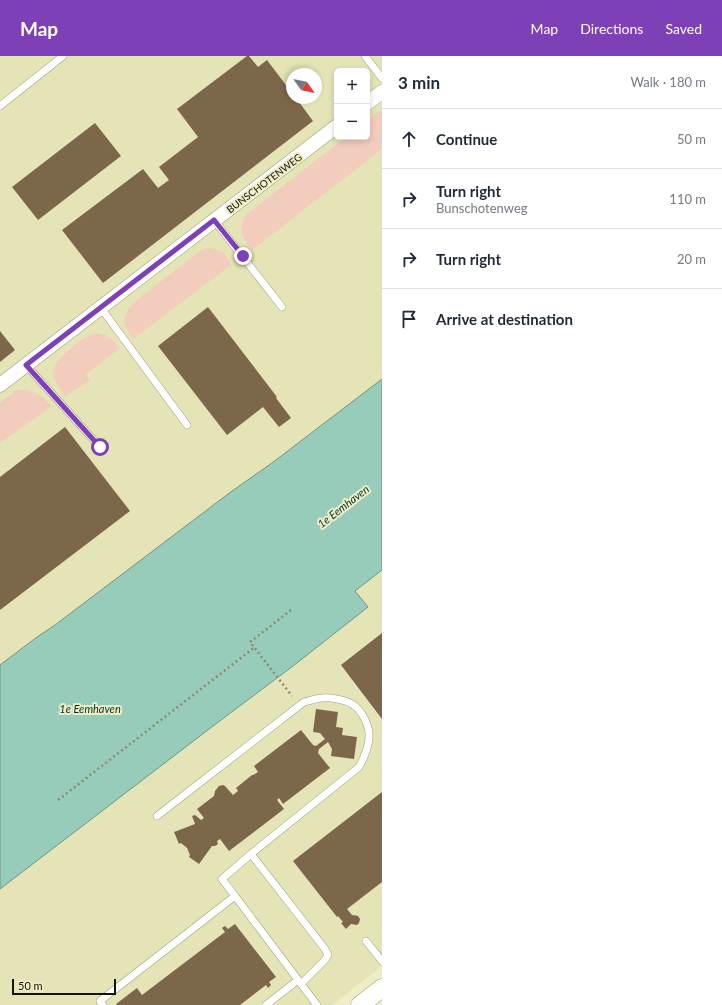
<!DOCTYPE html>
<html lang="en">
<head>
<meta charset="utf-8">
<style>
	:root { --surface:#fff; --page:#f6f6f7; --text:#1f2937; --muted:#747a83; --line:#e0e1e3; --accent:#7d40b6 }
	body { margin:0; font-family:Lato,sans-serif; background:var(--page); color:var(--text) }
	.controls { position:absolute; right:12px; top:12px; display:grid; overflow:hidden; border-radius:6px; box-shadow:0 2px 6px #0003 }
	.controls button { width:36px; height:36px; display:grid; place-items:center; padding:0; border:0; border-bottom:1px solid var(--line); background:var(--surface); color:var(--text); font:20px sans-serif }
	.compass { position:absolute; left:286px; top:12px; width:36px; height:36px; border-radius:50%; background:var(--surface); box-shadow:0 2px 6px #0003; rotate:123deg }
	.scale { position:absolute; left:12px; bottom:10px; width:104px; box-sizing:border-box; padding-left:4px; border:2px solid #131306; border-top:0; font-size:11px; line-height:14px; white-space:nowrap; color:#131306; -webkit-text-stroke:3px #eeedc8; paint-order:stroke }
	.stop { position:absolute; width:12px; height:12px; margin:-9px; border:3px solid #7d40b6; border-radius:50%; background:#fff }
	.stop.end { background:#7d40b6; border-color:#fff; box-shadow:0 1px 4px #0008 }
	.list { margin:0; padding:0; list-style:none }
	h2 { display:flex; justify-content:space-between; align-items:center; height:52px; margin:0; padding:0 16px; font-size:17px }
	h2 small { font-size:13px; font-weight:400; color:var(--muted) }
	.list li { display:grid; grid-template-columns:26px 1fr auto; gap:12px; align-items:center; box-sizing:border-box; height:60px; padding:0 16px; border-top:1px solid var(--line) }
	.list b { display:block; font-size:15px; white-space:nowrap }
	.list p { margin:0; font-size:13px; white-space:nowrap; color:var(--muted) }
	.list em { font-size:13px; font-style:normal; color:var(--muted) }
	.icon { flex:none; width:22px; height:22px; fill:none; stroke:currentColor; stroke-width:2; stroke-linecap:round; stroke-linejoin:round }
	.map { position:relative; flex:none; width:382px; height:949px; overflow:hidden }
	header { display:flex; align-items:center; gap:24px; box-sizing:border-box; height:56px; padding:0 20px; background:var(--accent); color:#fff }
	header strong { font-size:19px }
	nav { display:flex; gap:22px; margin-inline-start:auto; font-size:14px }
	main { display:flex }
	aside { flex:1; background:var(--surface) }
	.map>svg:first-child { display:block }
</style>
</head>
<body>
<header>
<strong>Map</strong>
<nav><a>Map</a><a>Directions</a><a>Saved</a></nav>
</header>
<main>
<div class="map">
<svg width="382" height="949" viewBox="0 0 382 949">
	<rect width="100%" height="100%" fill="#eeedc8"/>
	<path fill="#e4e4b7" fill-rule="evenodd" d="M0,0h382v910l-50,39h-332zM337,15h30v66h-30zM292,18h24v24h-24z"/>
	<path fill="#f2cdbe" d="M382,53v40l-130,101c-10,-15 -17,-20 -5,-36l99,-77h21v-16z
		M207,192c15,2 18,3 24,17l-98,74c-11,-15 -11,-22 0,-36l67,-52z
		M97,277c13,3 15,6 23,15l-34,26 4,6 -25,17c-5,-9 -14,-18 -11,-29 3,-9 25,-28 34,-32 3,-2 6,-2 9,-3z
		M19,334c17,0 22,5 33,16l-52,37v-40l15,-12z"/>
	<path fill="#98ccba" stroke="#709484" d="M382,323v191l-27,21 13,16 -75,59 -76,57 -217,166v-224l37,-28 18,-12 177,-134 40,-28z"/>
	<path fill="#7c674b" d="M247,0h2l9,11 9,-7 25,33v5h4l17,23 -210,162 -41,-53 81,-61 15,19 11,-8 -10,-13 39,-30 -21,-28z
		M95,67l26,33 -83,64 -26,-33z
		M208,251l69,90 -1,1 15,20 -12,9 -16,-20 -36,28 -69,-89z
		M0,275l15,19 -15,12z
		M65,371l65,84 -130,99v-133z
		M382,577v86l-41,-54z
		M316,653l22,3 -2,15 7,1 -1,7 15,2 -3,22 -23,-3 1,-7 -4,-7 -9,7 -1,4 12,15 -47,36 -4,-6 -2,2 7,9 -55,42 -9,-12 -3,2 1,3 -3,2h-3l-13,18 -10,-7 1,-2 -3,-7 -6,-5 -2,1 -5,-12 21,-8 -3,-8 3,-1 6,5 3,-2 -7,-9 17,-13 1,-5 4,-5 4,-1 2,1 8,9 5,-4 -2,-3 16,-13h1l5,-3 -4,-6 47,-36 12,15 3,1 9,-7 -5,-6 -7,-1z
		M382,736v90l-35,27 5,6 6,1 2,3 -1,4 -2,2 -6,-1 -5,5 -5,-6 2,-1 -5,-6 -1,1 -44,-56z
		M235,868l41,53 -7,5 2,3 -3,3 -2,-3 -26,20h-123l-1,-1 21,-16 5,7 83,-63 -3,-4 3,-2 3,3z"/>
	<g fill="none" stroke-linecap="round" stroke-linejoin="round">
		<g stroke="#9f9e7b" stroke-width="8">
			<path id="service" d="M365,0l17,22
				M0,50l63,-50
				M214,164l68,87
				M101,252l86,117
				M26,309l74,82
				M251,798l74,95 3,6 -3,5 -24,24
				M235,840l82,109
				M366,885l16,20
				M103,949l-3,-4 135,-105 -13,-17 29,-25 108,-87c5,-9 9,-18 10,-29 1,-12 -7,-28 -17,-34 -7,-4 -22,-7 -30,-6 -6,0 -12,3 -18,4l-147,114
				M266,949l32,-25"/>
		</g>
		<g stroke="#9f9e7b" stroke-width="15">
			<path id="minor" d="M367,47l15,-11
				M0,329l337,-259"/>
		</g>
		<g stroke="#9f9e7b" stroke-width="19">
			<path id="tertiary" d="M360,949l22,-17"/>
		</g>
		<path stroke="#8b8b71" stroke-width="2.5" stroke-dasharray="2 3" stroke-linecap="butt" d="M291,554l-41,32 42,54
			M58,744l197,-153"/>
		<use href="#service" stroke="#fff" stroke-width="7"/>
		<use href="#minor" stroke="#fff" stroke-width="14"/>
		<use href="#tertiary" stroke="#fff" stroke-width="18"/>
	</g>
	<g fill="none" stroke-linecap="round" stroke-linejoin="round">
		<path stroke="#7d40b6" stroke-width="5" d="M100,391l-74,-82 188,-145 29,36"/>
	</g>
	<g text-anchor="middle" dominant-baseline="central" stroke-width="4" stroke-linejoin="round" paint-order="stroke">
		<g font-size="10" fill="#131306" stroke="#eeedc8">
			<text transform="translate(264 127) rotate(-37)">BUNSCHOTENWEG</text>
		</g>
		<g font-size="11" font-style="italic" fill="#023227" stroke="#eeedc8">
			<text transform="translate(343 450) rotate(-38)">1e Eemhaven</text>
			<text x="90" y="652">1e Eemhaven</text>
		</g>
	</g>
</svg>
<div class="controls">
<button>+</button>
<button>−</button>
</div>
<svg class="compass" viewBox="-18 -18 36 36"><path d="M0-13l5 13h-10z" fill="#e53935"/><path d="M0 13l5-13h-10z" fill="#747a83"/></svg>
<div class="scale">50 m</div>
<div class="stop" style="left:100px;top:391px"></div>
<div class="stop end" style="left:243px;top:200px"></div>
</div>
<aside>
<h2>3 min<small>Walk · 180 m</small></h2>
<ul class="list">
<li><svg class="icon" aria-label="ahead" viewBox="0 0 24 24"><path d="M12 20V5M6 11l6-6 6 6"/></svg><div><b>Continue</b></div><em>50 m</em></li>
<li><svg class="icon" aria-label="right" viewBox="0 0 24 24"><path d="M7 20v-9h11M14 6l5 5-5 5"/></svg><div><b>Turn right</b><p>Bunschotenweg</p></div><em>110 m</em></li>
<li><svg class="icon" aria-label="right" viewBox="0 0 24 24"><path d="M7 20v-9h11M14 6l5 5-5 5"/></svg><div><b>Turn right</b></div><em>20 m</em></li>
<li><svg class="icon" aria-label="arrive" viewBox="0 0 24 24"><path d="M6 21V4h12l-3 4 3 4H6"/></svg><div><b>Arrive at destination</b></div></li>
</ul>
</aside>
</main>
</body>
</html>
